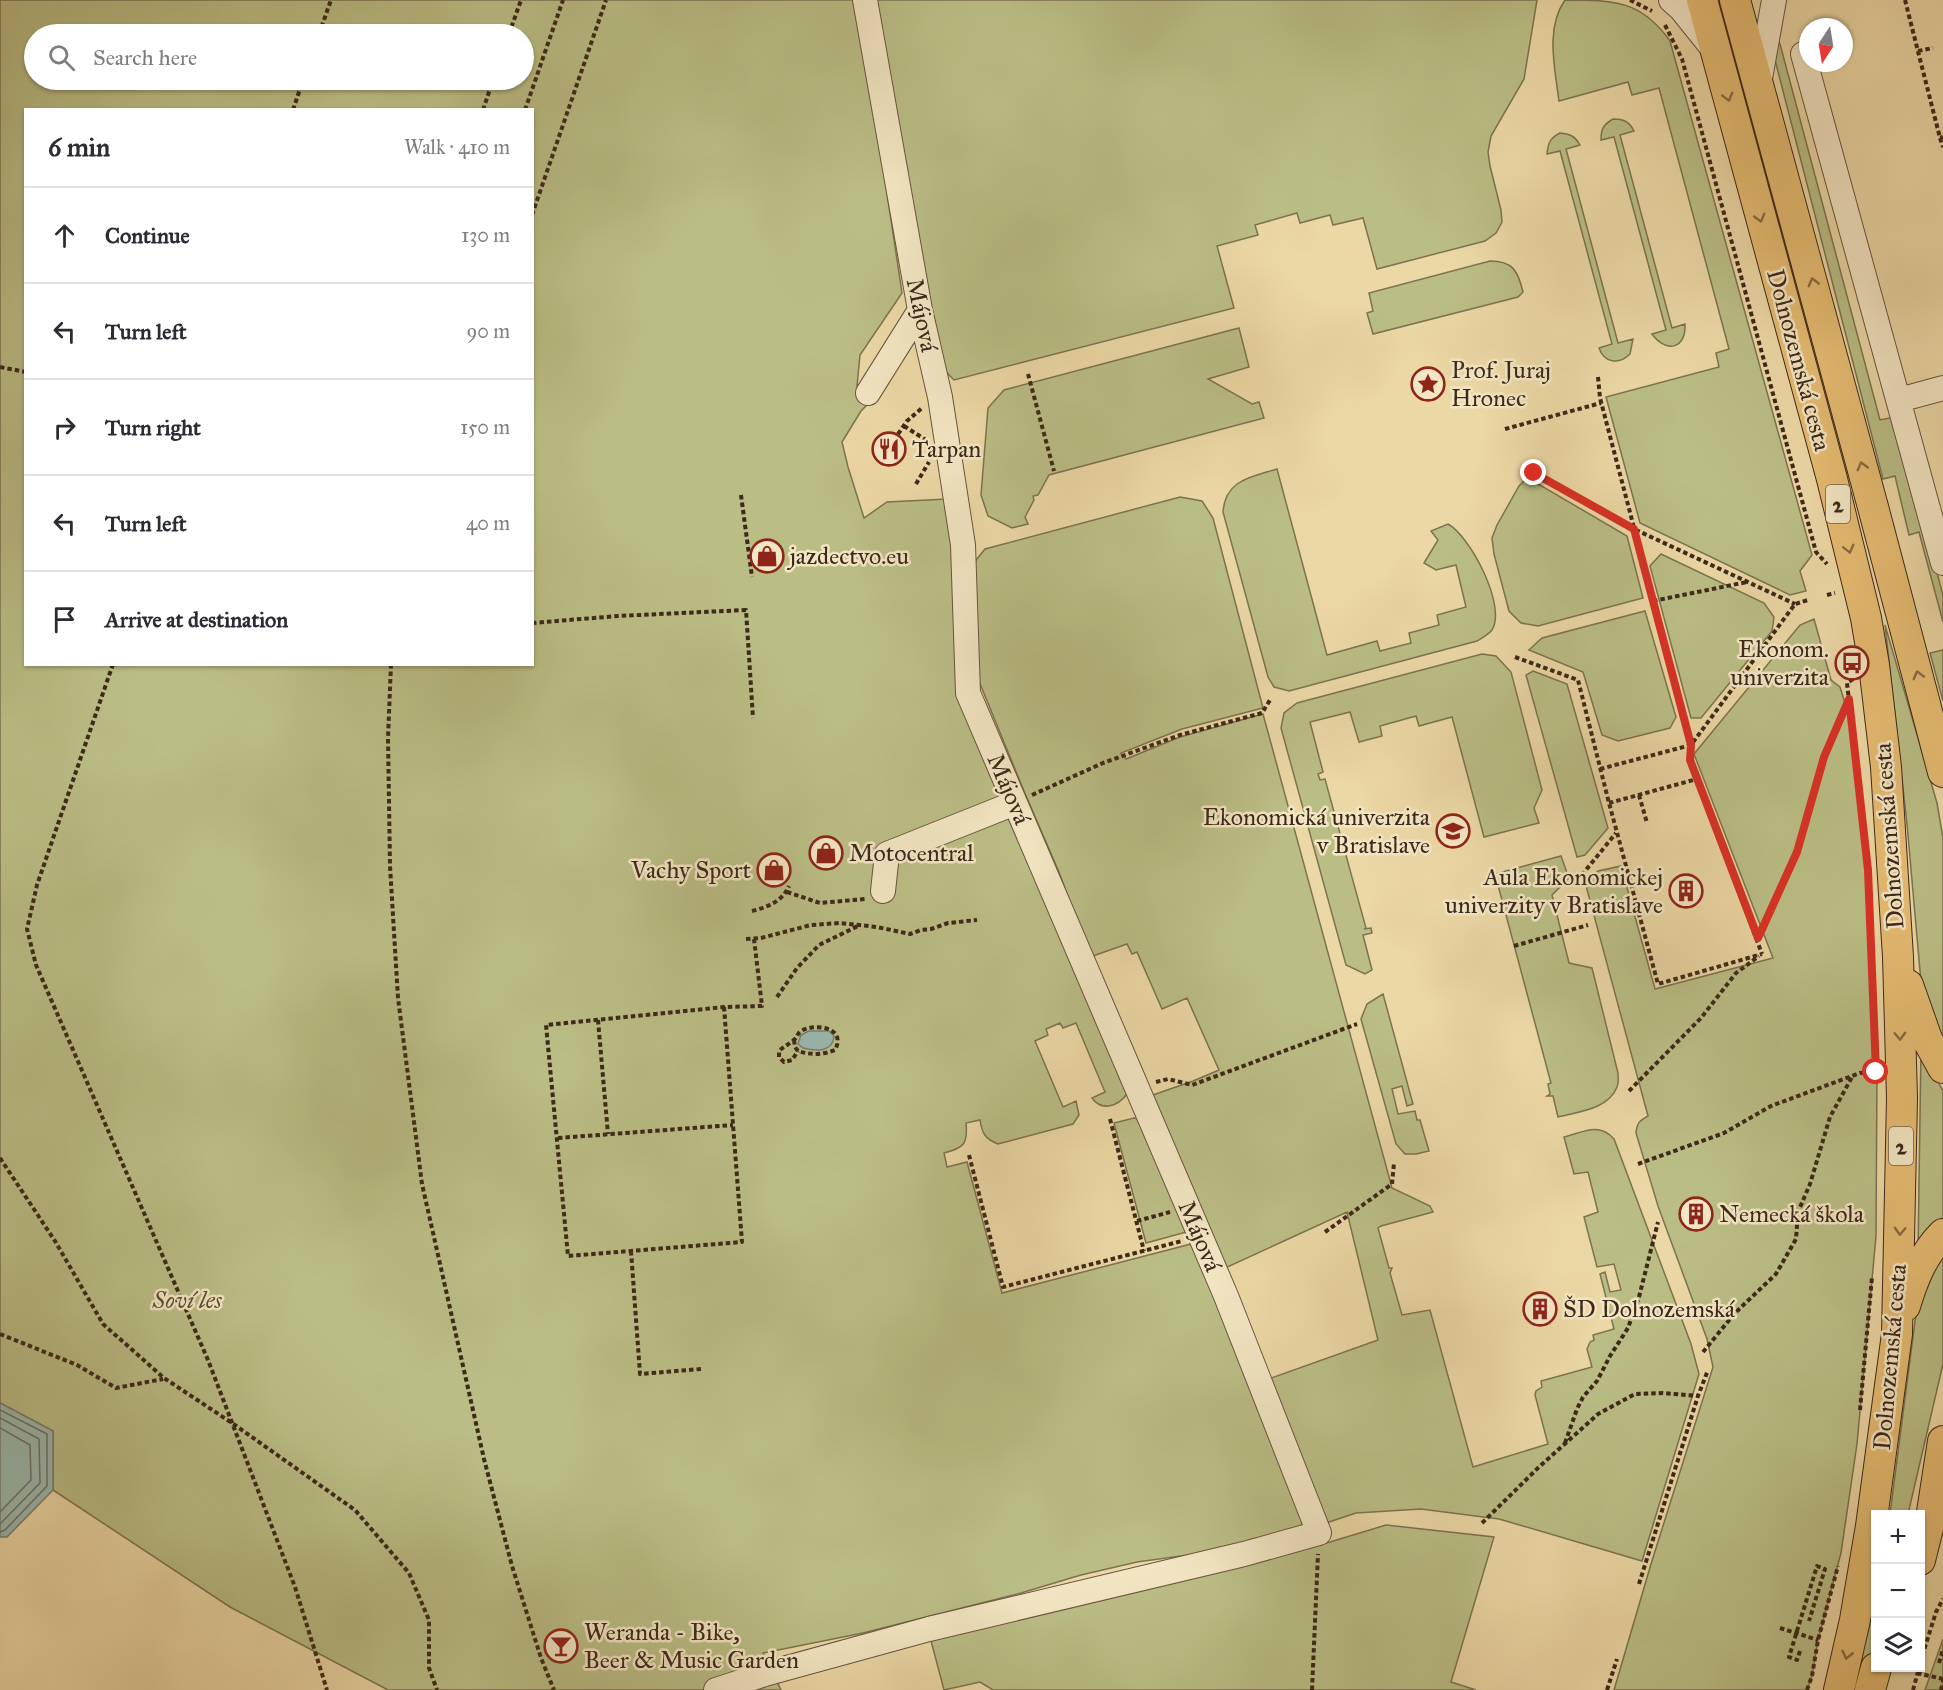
<!DOCTYPE html>
<html lang="en">
<head>
<meta charset="utf-8">
<style>
	:root { --surface:#fff; --page:#f7f7f7; --text:#2b2b33; --muted:#7c7c81; --line:#e1e1e2 }
	body { margin:0; font-family:"IM FELL Great Primer",serif; background:var(--page); color:var(--text) }
	.controls { position:absolute; right:18px; bottom:18px; display:grid; overflow:hidden; border-radius:0px; box-shadow:0 2px 4px #0004 }
	.controls button { width:54px; height:54px; display:grid; place-items:center; padding:0; border:0; border-bottom:2px solid var(--line); background:var(--surface); color:var(--text); font:30px sans-serif }
	.compass { position:absolute; left:1799px; top:18px; width:54px; height:54px; border-radius:50%; background:var(--surface); box-shadow:0 2px 4px #0004; rotate:192deg }
	.stop { position:absolute; width:18px; height:18px; margin:-14px; border:4px solid #d93025; border-radius:50%; background:#fff }
	.stop.end { background:#d93025; border-color:#fff; box-shadow:0 2px 6px #0008 }
	.list { margin:0; padding:0; list-style:none }
	h2 { display:flex; justify-content:space-between; align-items:center; height:78px; margin:0; padding:0 24px; font-size:26px }
	h2 small { font-size:20px; font-weight:400; color:var(--muted) }
	.list li { display:grid; grid-template-columns:39px 1fr auto; gap:18px; align-items:center; box-sizing:border-box; height:96px; padding:0 24px; border-top:2px solid var(--line) }
	.list b { display:block; font-size:22px; white-space:nowrap }
	.list em { font-size:20px; font-style:normal; color:var(--muted) }
	.icon { flex:none; width:33px; height:33px; fill:none; stroke:currentColor; stroke-width:2; stroke-linecap:round; stroke-linejoin:round }
	.map { position:relative; flex:none; width:1943px; height:1690px; overflow:hidden }
	.search { position:absolute; background:var(--surface); box-shadow:0 2px 4px #0004; left:24px; top:24px; width:510px; height:66px; display:flex; align-items:center; gap:15px; box-sizing:border-box; padding:0 21px; border-radius:33px; color:var(--muted); font-size:22px }
	.panel { position:absolute; background:var(--surface); box-shadow:0 2px 4px #0004; left:24px; top:108px; width:510px; height:558px; border-radius:0px }
	.map>svg:first-child { display:block }
</style>
</head>
<body>
<div class="map">
<svg width="1943" height="1690" viewBox="0 0 1943 1690">
	<rect width="100%" height="100%" fill="#ecd8a5"/>
	<filter id="stains"><feTurbulence type="fractalNoise" baseFrequency=".00333" numOctaves="4"/><feColorMatrix values="0 0 0 0 .2 0 0 0 0 .09 0 0 0 0 .02 0 0 0 .5 -.17"/></filter>
	<radialGradient id="worn" r=".72"><stop offset=".6" stop-color="#630" stop-opacity="0"/><stop offset="1" stop-color="#630" stop-opacity=".3"/></radialGradient>
	<path fill="#babe85" stroke="#7c7350" stroke-width="1.5" fill-rule="evenodd" d="M0,0h858l44,293 -42,62 -3,31 17,12 -13,13 -19,31 6,25 16,51 23,-16 60,-3 10,90 47,218 123,287c-9,12 -25,18 -35,4l13,-6 -29,-69 -13,5 -3,-5 -14,6 2,6 -13,6 28,66 13,-6 3,14 -6,9 -75,20c-13,-5 -16,-11 -18,-24l-14,3c2,21 -2,25 -22,30l3,14 20,-5 35,131 193,-50 108,274 -2,14 -98,22 -66,9 -56,13 -60,18 -158,40 -100,20 18,37h-393l-158,-83 -177,-117v-59l-53,-28zM34,34h490v46h-490zM26,110h506v554h-506z
		M868,0h669l-13,79 -33,57 -3,16 2,14 11,44 1,12 -6,11 -11,8 -108,28 -14,-51 -30,7 -3,-10 -30,8 -3,-10 -42,12 3,10 -41,11 17,62 -280,72 -18,-18z
		M1565,0c49,0 76,0 105,41l142,514 -12,16 6,20 -16,4 -150,-72 -34,-126 113,-30 -3,-14 13,-4 -70,-261 -27,7 -4,-13 -69,19c-4,-32 -14,-73 6,-101z
		M1774,33l6,11 100,376 15,-3v2l48,176v27l-24,-90 -10,3 -14,-59 -12,3 -109,-423z
		M1613,119c10,0 16,2 21,12l-14,4 52,193 13,-4c1,26 -19,29 -33,10l14,-4 -52,-193 -13,3c0,-11 2,-15 12,-21z
		M1560,133c10,1 15,3 20,12l-14,4 52,194 15,-4 -3,15c-11,11 -26,9 -31,-6l13,-4 -52,-193 -13,3c1,-11 3,-16 13,-21z
		M1490,261c23,0 28,10 33,31l-5,5 -145,37 -6,-21 6,-2 -4,-18z
		M1239,328l10,39 -41,12 44,25 7,-2 5,16 -215,57 -11,20 -5,1 1,4 -9,17 3,7 -16,4 -24,-12 -7,-21 7,-87 16,-18z
		M1277,469l50,186 50,-14 3,10 31,-8 -2,-10 30,-8 -2,-10 29,-8 -10,-42 -20,5 -12,-7 14,-23 -7,-9 17,-7c22,12 59,82 44,106 -3,4 -10,8 -15,11l-188,50 -15,-4 -6,-10 -45,-165c2,-32 28,-35 54,-43z
		M1525,480l8,1 94,55 16,62 -105,28 -17,-3 -12,-12 -15,-57 -2,-16 5,-13 22,-39z
		M1180,497l22,4 11,17 50,190 -81,21 -61,24 5,6 54,-22 83,-23 129,474 38,18 3,6 -52,14 -3,2 11,40h3l-2,5 12,42 28,-5 43,157 75,-23 -13,-49 1,-4 6,-4 -1,-6 51,-14 -5,-18 3,-7 4,-2 -1,-5 21,-6 -14,-55 5,-2 5,20 11,-2 -7,-26 -17,3 -13,-50 14,-5 -10,-40 -14,2 -10,-37c20,-5 35,-15 50,2l77,205 8,30 -57,187 -143,-42 -78,-10 -65,4 -30,10 -60,-143 112,-40 -31,-128 -126,58 -71,-174 43,-15 26,-11 -32,-72 -25,11 -25,-57 -5,2 -5,-10 -37,13 -31,-85 -35,-81 -50,-122 -1,-105 12,-15z
		M1661,554l103,49 10,14 -2,14 -71,87h-10l-41,-152z
		M1645,611l31,106 -6,11 -52,13 -16,-6 -19,-63 -54,-22 13,-12z
		M1814,619l17,61 9,7 14,45 14,139 9,201 -1,164 -19,208 -16,109 -23,87 -6,36 -5,14h-193l37,-126 62,-197 -6,-28 -49,-133 -22,-73c1,-10 3,-12 12,-17l-63,-234 13,-11 23,-5 34,123 118,-31 -79,-204 106,-129z
		M1885,625l52,178 6,35v211l-20,-44 -16,-181z
		M1943,650v51l-13,-48z
		M1482,654l14,2 15,16 31,118 -8,18 5,15 -55,14 -32,-120 -33,9 -3,-10 -36,10 2,10 -23,6 -9,-30 -40,10 13,50 -5,2 2,6 5,-1 41,149 -2,1 7,-1 1,5 -9,2 9,35 -7,4 -19,-9 -65,-237 3,-15 13,-10z
		M1533,671l34,13 41,144 -23,27 -8,2 -51,-182z
		M1561,856l8,22 -17,17 17,68 23,5 26,105c0,4 1,10 -1,14 -8,22 -39,25 -59,30l-5,-21h-6l3,-2 -2,-10 3,-1 -56,-209z
		M1383,994l30,110 -6,2 -5,-20 -10,3 6,25 17,-3 2,9h3l9,31 -13,3h-11l-9,-10 -35,-125 6,-15z
		M1921,1050l22,41v126l-25,34z
		M1134,1118l8,2 48,111 -44,12 -32,-120z
		M1943,1254v110l-35,150h-18l27,-208 13,-30z
		M1386,1525l108,12 -43,145 25,8h-483l-13,-8 -36,8 -14,-53 400,-95z
		M1875,1591v51l-12,48h-9z
		M1943,1639v51h-18z"/>
	<path fill="#9ab8ae" stroke="#757e73" stroke-width="1.5" d="M809,1031h20l5,5c-1,17 -19,15 -31,12l-5,-4 3,-9z
		M0,1403l53,28v59l-46,47h-7z"/>
	<g fill="none" stroke-linecap="round" stroke-linejoin="round">
		<path stroke="#6c7064" stroke-width="1.5" d="M0,1410l47,24v52l-42,44 -5,2
			M0,1418l39,21 1,44 -40,41
			M0,1428l30,17 1,35 -31,32"/>
		<g stroke="#69543d" stroke-width="26">
			<path id="minor" d="M1671,0l10,9 33,41
				M1803,54l140,509
				M1759,84l15,-84
				M868,393l52,-83
				M1899,400l44,-12
				M883,891l4,-37 128,-51
				M716,1690l49,-16 164,-45 315,-75 75,-21 -93,-237 -258,-603 -5,-148 -23,-148 -20,-87 -55,-310"/>
		</g>
		<g stroke="#3d281a" stroke-width="32">
			<path id="major" d="M1702,0l130,479 34,139 8,47 12,102 12,190 4,141 -5,236 -26,192 -16,94 -16,70
				M1735,0l138,507 70,265
				M1908,985l19,54 16,29
				M1905,1306c8,-27 18,-52 38,-72
				M1920,1560l12,-48 11,-71
				M1870,1690l6,-22"/>
		</g>
		<path stroke="#3d281a" stroke-width="4" stroke-dasharray="4.5 3" stroke-linecap="butt" d="M1630,0l22,11
			M1905,0l35,138 3,-1
			M1665,25l17,34 134,493 11,12
			M319,34l12,-34
			M509,34l12,-34
			M1918,51l15,-3
			M293,110l10,-30
			M483,110l10,-30
			M525,110l38,-110
			M1940,138l3,9
			M532,215l74,-215
			M0,367l26,5
			M1028,374l26,97
			M1598,377l2,21 91,347 -1,16 72,193
			M904,426l22,14
			M1505,429l96,-26
			M898,434l9,-13 15,-13
			M1531,471l103,58 161,75
			M916,484l13,-22
			M741,495l11,82
			M1827,595l8,-2
			M1653,601l94,-19
			M532,623l86,-7 128,-6 7,108
			M1515,657l63,23 31,123 49,181 104,-30
			M113,664l-76,221 -10,44 9,36 172,395 87,227 32,103
			M391,664l-3,74 2,128 8,132 24,186 62,275 28,107 29,92 13,32
			M1853,679l-6,4 15,131
			M1600,769l91,-24 104,-141 13,-4
			M1032,795l71,-32 77,-28 82,-22 8,-13
			M1639,795l8,28
			M1609,803l88,-24
			M1577,881l39,-48
			M787,892l33,11 45,-4
			M752,911c15,-4 30,-9 37,-25
			M1758,938l39,-86 27,-95 25,-57
			M746,939l15,-1 50,-13 29,-2 37,4 33,7 11,-4 10,-1 17,-6 29,-3
			M1514,946l74,-21
			M777,997l20,-29 22,-23 41,-20
			M724,1007l18,235 -174,14 -22,-231 178,-18 38,-1 -8,-67
			M598,1020l10,114
			M794,1040l1,7 3,4c12,4 25,4 37,-1 12,-23 -20,-27 -34,-19 -4,3 -3,5 -6,8 -5,5 -11,7 -16,12v6l5,5 8,-2 6,-9
			M1156,1082l12,-3 24,6 165,-61
			M1629,1091l72,-73 35,-45 23,-17
			M1110,1119l34,132
			M558,1138l175,-13
			M969,1155l34,132 179,-46
			M0,1158l55,83 48,83 61,54 68,45 123,87 54,63 20,47v48l8,22
			M1638,1164l86,-31 47,-27 89,-33 13,-1
			M1137,1221l33,-9
			M1325,1232l67,-48 2,-21
			M631,1251l9,123 61,-5
			M0,1334l77,31 39,23 47,-9
			M1703,1352l32,-39 41,-39 20,-35 2,-27 12,-28 20,-67 22,-40
			M1860,1410l12,-133
			M1565,1443l12,-34 6,-12 14,-16 13,-25 18,-28 11,-31 19,-75
			M1482,1523l57,-56 59,-53 37,-20 28,-1 35,3
			M1639,1584l59,-188 10,-26
			M1780,1628l38,12
			M1800,1651l-3,9 -8,-3 28,-91 8,3 -16,52
			M1920,1663l16,-51 7,-13
			M1939,1663l4,-14
			M1917,1673l26,6
			M1312,1690l6,-136
			M1607,1690l10,-31
			M1807,1690l5,-14 6,-36 20,-74
			M1913,1690l6,-22
			M1941,1690l2,-9"/>
		<use href="#minor" stroke="#f3e6c4" stroke-width="24"/>
		<use href="#major" stroke="#e6bc72" stroke-width="30"/>
	</g>
	<defs><path id="oneway-chevron" d="M-2-3.5L2.5 0L-2 3.5" fill="none" stroke-width="1.6" stroke-linecap="round" stroke-linejoin="round" transform="scale(1.5)"/></defs>
	<g stroke="#896b42">
		<use href="#oneway-chevron" transform="translate(1728 97) rotate(75)"/>
		<use href="#oneway-chevron" transform="translate(1760 218) rotate(75)"/>
		<use href="#oneway-chevron" transform="translate(1813 282) rotate(-105)"/>
		<use href="#oneway-chevron" transform="translate(1862 466) rotate(-105)"/>
		<use href="#oneway-chevron" transform="translate(1849 549) rotate(76)"/>
		<use href="#oneway-chevron" transform="translate(1918 675) rotate(-105)"/>
		<use href="#oneway-chevron" transform="translate(1900 1036) rotate(88)"/>
		<use href="#oneway-chevron" transform="translate(1900 1231) rotate(92)"/>
		<use href="#oneway-chevron" transform="translate(1847 1655) rotate(103)"/>
	</g>
	<g fill="none" stroke-linecap="round" stroke-linejoin="round">
		<path stroke="#d93025" stroke-width="8" d="M1534,473l100,56 57,216 -1,15 68,178 39,-86 27,-95 25,-58 19,171 8,202"/>
	</g>
	<defs>
		<g id="sight-ring" transform="scale(1.725)"><circle r="9.5" fill="#f3e6c4" stroke="#8f2418" stroke-width="1.5"/><path d="M0-6L1.8-2.2L6-1.7L2.9 1.2L3.7 5.4L0 3.3L-3.7 5.4L-2.9 1.2L-6-1.7L-1.8-2.2Z" fill="#8f2418"/></g>
		<g id="restaurant-ring" transform="scale(1.725)"><circle r="9.5" fill="#f3e6c4" stroke="#8f2418" stroke-width="1.5"/><path d="M-5-6h1v4h1v-4h1v4h1v-4h1v5L-1.5 .5V6h-2V.5L-5-1ZM5-6V6H3V1.5H1.5Q1.5-4 5-6Z" fill="#8f2418"/></g>
		<g id="shop-ring" transform="scale(1.725)"><circle r="9.5" fill="#f3e6c4" stroke="#8f2418" stroke-width="1.5"/><path d="M-5-2.5h2.3a2.7 3.5 0 0 1 5.4 0H5L5.5 6h-11ZM-1.5-2.5h3a1.5 2.3 0 0 0-3 0Z" fill="#8f2418"/></g>
		<g id="bus-ring" transform="scale(1.725)"><circle r="9.5" fill="#f3e6c4" stroke="#8f2418" stroke-width="1.5"/><path d="M-5-6H5V4H4V6H2V4H-2V6H-4V4H-5ZM-3.5-4V0h7V-4ZM-3.5 1.2v1.5H-2V1.2ZM2 1.2v1.5H3.5V1.2Z" fill="#8f2418"/></g>
		<g id="university-ring" transform="scale(1.725)"><circle r="9.5" fill="#f3e6c4" stroke="#8f2418" stroke-width="1.5"/><path d="M0-5L7-2L0 1L-7-2ZM-4 1L0 2.5L4 1V4Q0 6-4 4Z" fill="#8f2418"/></g>
		<g id="building-ring" transform="scale(1.725)"><circle r="9.5" fill="#f3e6c4" stroke="#8f2418" stroke-width="1.5"/><path d="M-4-6H4V6H1V3H-1V6H-4ZM-2.5-4.3h1.7v1.8h-1.7ZM.8-4.3h1.7v1.8H.8ZM-2.5-1h1.7V.8h-1.7ZM.8-1h1.7V.8H.8Z" fill="#8f2418"/></g>
		<g id="bar-ring" transform="scale(1.725)"><circle r="9.5" fill="#f3e6c4" stroke="#8f2418" stroke-width="1.5"/><path d="M-6-5H6L.8 .8V4.5H3.5V6h-7V4.5H-.8V.8Z" fill="#8f2418"/></g>
	</defs>
	<g fill-rule="evenodd">
		<use href="#sight-ring" x="1428" y="384"/>
		<use href="#restaurant-ring" x="889" y="449"/>
		<use href="#shop-ring" x="767" y="556"/>
		<use href="#bus-ring" x="1852" y="663"/>
		<use href="#university-ring" x="1453" y="831"/>
		<use href="#shop-ring" x="826" y="853"/>
		<use href="#shop-ring" x="774" y="870"/>
		<use href="#building-ring" x="1686" y="891"/>
		<use href="#building-ring" x="1696" y="1214"/>
		<use href="#building-ring" x="1540" y="1309"/>
		<use href="#bar-ring" x="561" y="1646"/>
	</g>
	<g text-anchor="middle" dominant-baseline="central" stroke-width="5" stroke-linejoin="round" paint-order="stroke">
		<g fill="#f3e6c4" stroke="#74614d" stroke-width="1.5">
			<rect x="1826" y="485" width="24" height="38" rx="4.5"/>
			<rect x="1889" y="1127" width="24" height="38" rx="4.5"/>
		</g>
		<g font-size="22" font-weight="bold" fill="#3d281a">
			<text x="1838" y="504">2</text>
			<text x="1901" y="1146">2</text>
		</g>
		<g font-size="24" fill="#3d281a" stroke="#f3e6c4">
			<text transform="translate(922 315) rotate(78)">Májová</text>
			<text transform="translate(1799 360) rotate(75)">Dolnozemská cesta</text>
			<text transform="translate(1009 789) rotate(67)">Májová</text>
			<text transform="translate(1889 836) rotate(-94)">Dolnozemská cesta</text>
			<text transform="translate(1200 1236) rotate(67)">Májová</text>
			<text transform="translate(1890 1357) rotate(-85)">Dolnozemská cesta</text>
		</g>
		<g font-size="24" fill="#3d281a" stroke="#f3e6c4" text-anchor="start">
			<text x="1451" y="370">Prof. Juraj<tspan x="1451" dy="28">Hronec</tspan></text>
			<text x="912" y="449">Tarpan</text>
			<text x="790" y="556">jazdectvo.eu</text>
			<text x="1829" y="649" text-anchor="end">Ekonom.<tspan x="1829" dy="28">univerzita</tspan></text>
			<text x="1430" y="817" text-anchor="end">Ekonomická univerzita<tspan x="1430" dy="28">v Bratislave</tspan></text>
			<text x="849" y="853">Motocentral</text>
			<text x="751" y="870" text-anchor="end">Vachy Sport</text>
			<text x="1663" y="877" text-anchor="end">Aula Ekonomickej<tspan x="1663" dy="28">univerzity v Bratislave</tspan></text>
			<text x="1719" y="1214">Nemecká škola</text>
			<text x="1563" y="1309">ŠD Dolnozemská</text>
			<text x="584" y="1632">Weranda - Bike,<tspan x="584" dy="28">Beer &amp; Music Garden</tspan></text>
		</g>
		<g font-size="24" font-style="italic" fill="#5c4e35" stroke="#f3e6c4">
			<text x="187" y="1300">Soví les</text>
		</g>
	</g>
	<rect width="100%" height="100%" filter="url(#stains)"/>
	<rect width="100%" height="100%" fill="url(#worn)"/>
</svg>
<div class="controls">
<button>+</button>
<button>−</button>
<button><svg class="icon" aria-label="layers" viewBox="0 0 24 24"><path d="M12 4l9 5-9 5-9-5zM3 14l9 5 9-5"/></svg></button>
</div>
<svg class="compass" viewBox="-18 -18 36 36"><path d="M0-13l5 13h-10z" fill="#e53935"/><path d="M0 13l5-13h-10z" fill="#7c7c81"/></svg>
<div class="stop" style="left:1876px;top:1072px"></div>
<div class="stop end" style="left:1534px;top:473px"></div>
<div class="search"><svg class="icon" aria-label="search" viewBox="0 0 24 24"><circle cx="10" cy="10" r="6"/><path d="M15 15l6 6"/></svg>Search here</div>
<section class="panel">
<h2>6 min<small>Walk · 410 m</small></h2>
<ul class="list">
<li><svg class="icon" aria-label="ahead" viewBox="0 0 24 24"><path d="M12 20V5M6 11l6-6 6 6"/></svg><div><b>Continue</b></div><em>130 m</em></li>
<li><svg class="icon" aria-label="left" viewBox="0 0 24 24"><path d="M17 20v-9H6M10 6l-5 5 5 5"/></svg><div><b>Turn left</b></div><em>90 m</em></li>
<li><svg class="icon" aria-label="right" viewBox="0 0 24 24"><path d="M7 20v-9h11M14 6l5 5-5 5"/></svg><div><b>Turn right</b></div><em>150 m</em></li>
<li><svg class="icon" aria-label="left" viewBox="0 0 24 24"><path d="M17 20v-9H6M10 6l-5 5 5 5"/></svg><div><b>Turn left</b></div><em>40 m</em></li>
<li><svg class="icon" aria-label="arrive" viewBox="0 0 24 24"><path d="M6 21V4h12l-3 4 3 4H6"/></svg><div><b>Arrive at destination</b></div></li>
</ul>
</section>
</div>
</body>
</html>
